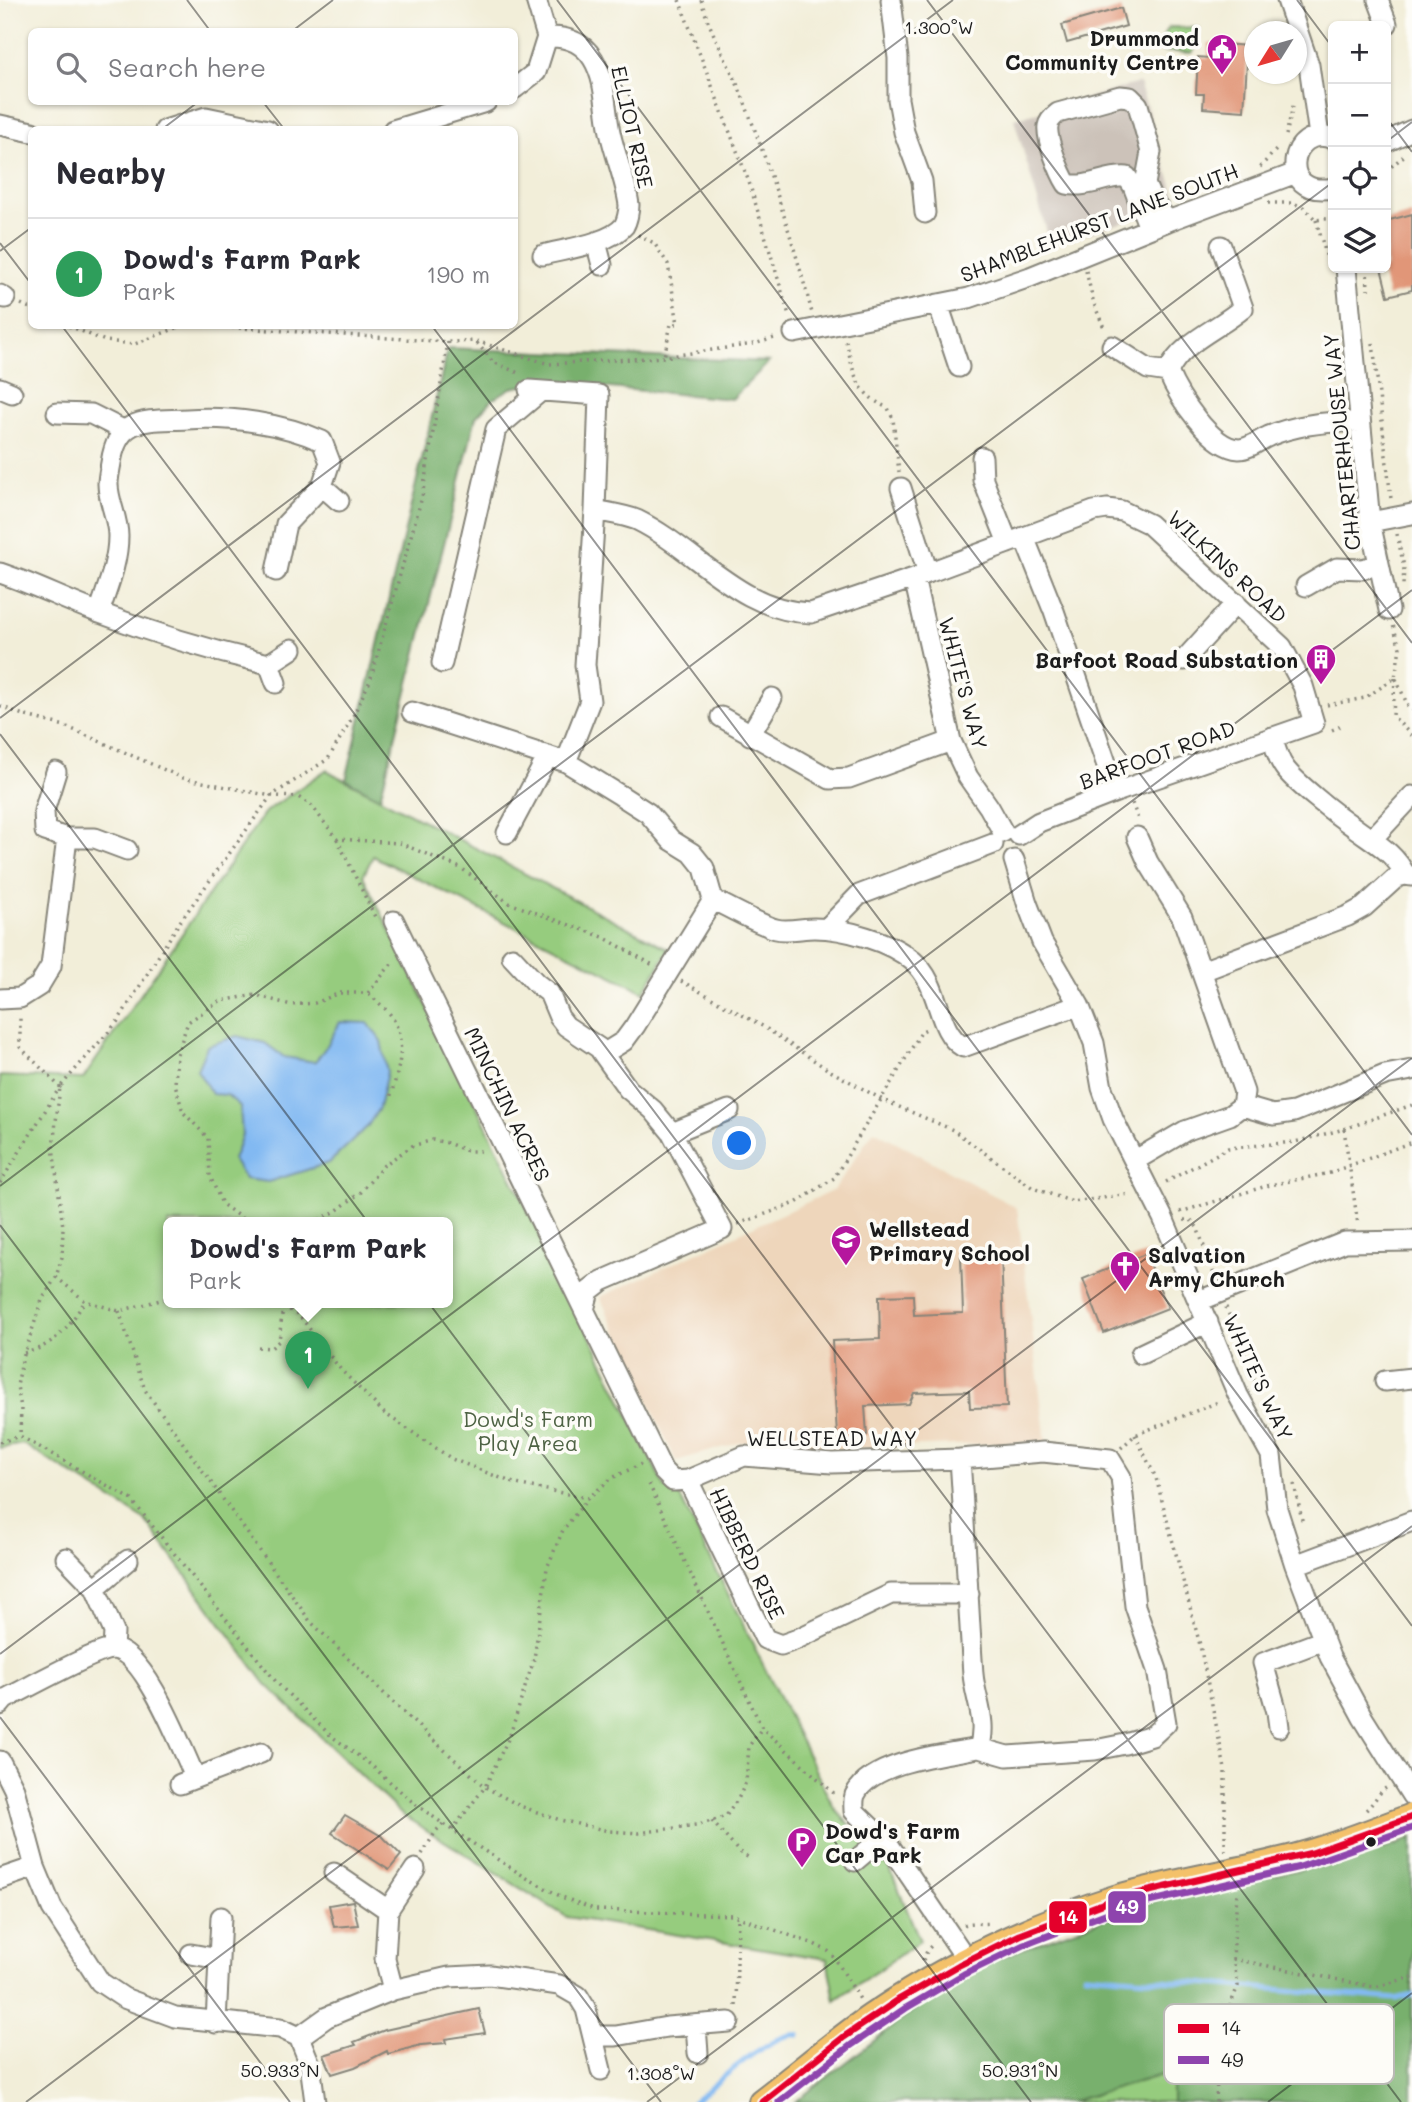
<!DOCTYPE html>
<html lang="en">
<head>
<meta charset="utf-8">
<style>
	:root { --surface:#fff; --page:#f2f2f3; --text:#2b2b33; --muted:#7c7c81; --line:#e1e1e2; --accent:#2563eb }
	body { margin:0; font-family:Mali,sans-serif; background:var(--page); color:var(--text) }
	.controls { position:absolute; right:21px; top:21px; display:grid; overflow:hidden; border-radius:10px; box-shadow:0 2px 5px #0004 }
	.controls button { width:63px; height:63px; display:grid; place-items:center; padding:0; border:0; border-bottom:2px solid var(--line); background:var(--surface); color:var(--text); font:35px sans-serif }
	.compass { position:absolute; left:1244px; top:21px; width:63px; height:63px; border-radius:50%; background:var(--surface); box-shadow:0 2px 5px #0004; rotate:233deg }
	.you { position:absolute; left:740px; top:1144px; width:24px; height:24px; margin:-18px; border:5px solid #fff; border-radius:50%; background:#1a73e8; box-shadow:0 0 0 10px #1a73e833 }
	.badge { display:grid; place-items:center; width:46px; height:46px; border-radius:50%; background:var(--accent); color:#fff; font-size:23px; font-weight:700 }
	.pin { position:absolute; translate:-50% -58px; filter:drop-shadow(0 2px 4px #0008) }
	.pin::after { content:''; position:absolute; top:37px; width:24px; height:21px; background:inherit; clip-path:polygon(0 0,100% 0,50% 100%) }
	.popup { position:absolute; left:163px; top:1217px; width:290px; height:91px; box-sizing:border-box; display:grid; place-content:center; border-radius:10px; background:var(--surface); filter:drop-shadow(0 2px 5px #0005); font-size:23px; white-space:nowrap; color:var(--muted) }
	.popup b { font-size:26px; color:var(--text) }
	.popup::after { content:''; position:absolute; left:50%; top:100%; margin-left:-14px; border:14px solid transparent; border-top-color:var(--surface) }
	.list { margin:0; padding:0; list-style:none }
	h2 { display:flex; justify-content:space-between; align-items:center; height:91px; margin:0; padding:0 28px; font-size:30px }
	h2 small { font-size:23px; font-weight:400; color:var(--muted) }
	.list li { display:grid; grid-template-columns:46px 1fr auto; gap:21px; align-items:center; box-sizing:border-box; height:112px; padding:0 28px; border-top:2px solid var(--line) }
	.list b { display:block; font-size:26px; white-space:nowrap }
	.list p { margin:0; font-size:23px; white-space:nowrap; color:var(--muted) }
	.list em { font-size:23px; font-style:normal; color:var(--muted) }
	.icon { flex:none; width:38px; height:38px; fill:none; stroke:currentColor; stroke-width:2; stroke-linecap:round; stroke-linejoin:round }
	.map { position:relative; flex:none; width:1412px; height:2102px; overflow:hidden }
	.search { position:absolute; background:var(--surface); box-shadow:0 2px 5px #0004; left:28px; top:28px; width:490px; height:77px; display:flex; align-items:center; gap:18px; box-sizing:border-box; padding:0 24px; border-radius:10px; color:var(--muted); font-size:26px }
	.panel { position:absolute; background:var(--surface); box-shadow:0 2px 5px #0004; left:28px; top:126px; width:490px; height:203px; border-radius:10px }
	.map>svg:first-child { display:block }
</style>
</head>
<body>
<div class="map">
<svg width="1412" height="2102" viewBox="0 0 1412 2102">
	<rect width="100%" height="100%" fill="#fdfcf7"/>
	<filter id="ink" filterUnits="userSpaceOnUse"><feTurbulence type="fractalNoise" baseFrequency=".0143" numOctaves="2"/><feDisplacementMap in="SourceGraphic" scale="14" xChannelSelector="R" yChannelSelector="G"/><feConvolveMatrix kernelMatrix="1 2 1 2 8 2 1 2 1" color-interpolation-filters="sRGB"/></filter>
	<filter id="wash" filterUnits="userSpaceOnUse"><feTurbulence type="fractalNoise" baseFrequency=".00686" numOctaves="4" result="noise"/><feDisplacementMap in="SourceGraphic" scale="28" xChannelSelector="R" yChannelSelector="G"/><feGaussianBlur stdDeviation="1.57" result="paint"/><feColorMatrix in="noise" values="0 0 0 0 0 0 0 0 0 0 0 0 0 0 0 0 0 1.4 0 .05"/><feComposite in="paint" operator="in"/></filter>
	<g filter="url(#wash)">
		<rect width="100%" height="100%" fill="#f2eed9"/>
		<path fill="#eed6bb" d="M874,1130l143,78 29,234 -209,7 -95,-7 -66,19 -76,-164 234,-107z"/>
		<path fill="#ccc2b9" d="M1139,83l39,121 -127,42 -37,-127z"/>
		<path fill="#96cc7e" stroke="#59744d" stroke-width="2" fill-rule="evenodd" d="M1169,27l30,1 -1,15 -6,10 -30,-2 1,-14z
			M326,770l343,179 -25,43 -271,-136 -10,20 301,610 15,9 155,313 56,61 30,72 -85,59 -8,-41 -260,-42 -165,-102 -137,-132 -120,-163 -122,-76 -23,4v-372l83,3 182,-267zM168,1223h280v80h-280z
			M1173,2071l-1,31h-102z"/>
		<path fill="#78b06d" stroke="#4a6644" stroke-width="2" d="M448,348l321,14 -37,37 -189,-17 -32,6 -18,11 -17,18 -96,381 -34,-18z
			M1412,1837v265h-240v-30l-102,30h-275l147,-114 53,-29 131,-49 43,-14 163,-33 67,-19z"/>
		<path fill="#82b9f2" stroke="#4f6a87" stroke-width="2" d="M340,1022l28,1 13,18 6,31 -8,36 -12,19 -38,36 -61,19 -23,-3 -12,-19 9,-25 -2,-29 -13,-11 -15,-1 -15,-24 10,-24 30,-10 28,7 19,14 31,5 13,-18z"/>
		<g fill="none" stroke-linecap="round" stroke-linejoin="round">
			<path stroke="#82b9f2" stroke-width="5" d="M1085,1974l311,25 16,-4
				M693,2102c22,-17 80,-72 106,-67"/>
		</g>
		<g id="blocks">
			<path fill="#e19678" d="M1121,8l5,18 -59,17 -5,-18z
				M1209,43l39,3 -4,65 -41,-3 1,-14h-8l2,-37 10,1z
				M1412,214v76l-24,6 -7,-28h5v-47z
				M1001,1254l6,153 -37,1 -1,-17 -55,2 -5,11 -44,2 2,29 -30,1 -5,-95 48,-2 -1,-43 34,-1 1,20 49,-2 -2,-57z
				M1145,1254l23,54 -64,25 -21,-54z
				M345,1815l38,22 18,18 -12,15 -57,-37z
				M353,1901l5,24 -24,2 -5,-22z
				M479,2009l6,24 -40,6 1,4 -25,2 -33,9 -1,-3 -32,16 -23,7 -8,-19 32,-10 -2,-3 31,-12z"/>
		</g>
	</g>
	<g filter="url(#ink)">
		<use href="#blocks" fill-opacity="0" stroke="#87857a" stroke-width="2"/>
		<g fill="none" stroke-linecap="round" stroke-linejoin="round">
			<g stroke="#87857a" stroke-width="23">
				<path id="minor" d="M891,0l7,58v41l6,33 18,49 3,32
					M1287,0l22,65 10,71
					M1378,0l9,24
					M514,89l22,-17 11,-35 -11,-37
					M0,125l32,7
					M165,130l41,-13 62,13
					M393,130l93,-28
					M1333,139c-43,-18 -58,60 0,49
					M1386,142l26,-12
					M1149,228l-16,-42 -6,-9c-20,-2 -40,12 -60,7 -7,-11 -21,-45 -19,-58 1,-6 6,-10 10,-13l62,-17 10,1 8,8 13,47 -6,32 8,18 15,19
					M596,242l6,23
					M1221,246l22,62c-24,21 -62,34 -75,64 10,24 43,76 71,77 10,0 21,-9 30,-13 30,-12 59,-15 91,-14
					M543,255c22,-6 66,-11 81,-29 3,-5 5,-15 5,-21 -3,-24 -14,-49 -19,-73 -5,-23 -4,-52 -17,-73 -10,-17 -27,-23 -46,-22
					M1346,268l24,254 19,88
					M0,295l5,3
					M938,304l21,63
					M794,333l175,-35 61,-21 138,-56 128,-48
					M1112,346l36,23 20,3
					M0,388l12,5
					M529,390l70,5 -4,115
					M57,413l34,1 32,16
					M982,457l1,23 25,63
					M322,486l17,15
					M901,488l27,85
					M1370,522l42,-8
					M1024,537l28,70
					M0,573c34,11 66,28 100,40 55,21 112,38 169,51l7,19
					M914,578l37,163 17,36 21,30 14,25
					M1306,586l31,-18 25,1 16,-4
					M1054,611l62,181
					M99,613c8,-25 19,-50 19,-77 0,-18 -10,-35 -10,-52 0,-7 2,-15 3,-21 7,-48 36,-42 76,-44 43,-3 95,4 135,22l8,21 -8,24 -36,38 -10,47
					M1184,660l52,-57
					M442,663l54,-234 45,-38
					M269,664l23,-15
					M412,712l154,50 54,33 28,18 23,27 21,13 12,15 9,32 -78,126 -11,15 -21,13 25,35 25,21 19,23 50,96 -120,52 -13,10 -4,15
					M721,717l109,62 19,-1 102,-37
					M750,735l22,-37
					M1272,737c3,10 6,22 12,30 10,15 54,49 70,60 18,14 42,26 51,48
					M566,762l24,-61 -5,-36 10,-155c13,3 30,5 42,10 59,29 104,92 174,93l103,-35 180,-67 13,-2 15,2 27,13 133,123 21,39 11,37 -198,69 -77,30 -20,13
					M56,772l-12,39 1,20 22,7h28l32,12
					M507,833l41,-77
					M1373,838l39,-42
					M1014,860l13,43 15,39 37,63 15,38 8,45 11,31 50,99 75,177 33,60 6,54 18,56 35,92 33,61 49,78
					M713,900c18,8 45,24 63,29 11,3 26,-1 38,-1 30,0 76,13 99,33 29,25 22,69 50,86l116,-42
					M394,921l269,550 10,10 15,-1 56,-24 88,7 128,-4c5,71 8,143 13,215 2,25 15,48 6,74 -33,6 -108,13 -124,47 -2,6 -1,11 -1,16l35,34 78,115
					M827,928l32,-33 134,-51
					M512,957l24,26 13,10 10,24 7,9 33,22 4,6
					M1202,971l146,-55 16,-9 33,-30 8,-2 7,1
					M0,999l20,-1 19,-12 12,-20 16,-128
					M1242,1106l31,9 21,-3 91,-37 27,-5
					M672,1133l57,-23
					M1134,1161l51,-30 45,-16 12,-9 2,-14 -62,-175 -34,-55 -11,-25
					M1199,1301l146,-59 67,-1
					M1141,1354l67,-32
					M1385,1381l27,-3
					M960,1459l83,-7 67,7 11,18 14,129 22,64 9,53 -14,13 -27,8 -30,6 -88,6 -28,-8
					M688,1480l77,159 16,6 14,-5 96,-46h78
					M66,1558l29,30 19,44 -1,17
					M1295,1565l117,-44
					M95,1588l33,-28
					M0,1705l5,-6c19,-9 92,-50 108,-50 32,2 69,100 82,128
					M1279,1727l-2,-15 -14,-49 61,-23
					M0,1761l14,28 21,78 17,41 48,74 24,16 51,19 105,11 19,9 11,27 5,38
					M180,1784l81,-31
					M855,1861l27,-23
					M334,1873l54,37
					M0,1879l35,-12
					M191,1954l28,5
					M393,1990l-8,-31 3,-49 27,-41
					M216,2023l5,-106
					M696,2026l2,27
					M594,2036h22l51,-9 62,-5
					M299,2037l28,-20 66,-27 56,-13 41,-2 69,10 19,11 8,13 15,61"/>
			</g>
			<g stroke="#87857a" stroke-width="30">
				<path id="major" d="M762,2102c37,-28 72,-59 110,-85 74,-50 157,-91 243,-118 60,-18 122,-26 182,-42 39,-10 77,-26 115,-40"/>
			</g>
			<path stroke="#87857a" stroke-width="3.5" stroke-dasharray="2 5" stroke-linecap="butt" d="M679,0l70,182 40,133
				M701,0c10,35 29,65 42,98 27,71 50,142 69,215
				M1286,135l8,-33
				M1260,167l19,-20
				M1386,171l20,-17
				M1268,203h25l10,4 13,13 17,-2
				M1316,220l13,45
				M638,235l16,8 14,21 10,60h-7l-7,33
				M1367,268l1,22
				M1086,271l8,33 11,26
				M21,304l11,5
				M69,326l36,15 30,3 47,-18
				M211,326l237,16 28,-1 73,23 115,-7 90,-13 24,-7
				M846,341c8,32 9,52 42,67l5,11 6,53
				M448,342l-26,155 -52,184 -18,37 -24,41 -57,37 -92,127 -61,98 -58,66 -7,60 10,80 -1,30 -6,20 -14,23 -20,61 -5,25 4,22 -1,28 111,63 146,184 53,52 41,30 44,39 37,26 73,47 37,20 34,13 137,5 81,29 14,7 8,9 25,41
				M477,343l16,19 28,12
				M1373,343l18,156
				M1397,534l7,33 -1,18
				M1395,678l-2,38 19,20
				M1396,679l12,27 4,4
				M1327,705l38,-7 30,-20 5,-30 -7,-23
				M0,706l26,10 39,10 118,52 88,18 27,1 13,8 26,34 62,4 62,25 48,35 94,34 50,28
				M1332,730l9,-4
				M1132,803l6,16
				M337,839l39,80
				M681,981l83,46 63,42 56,31 70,30 80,58 40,14 58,-8
				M369,994c7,7 18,15 23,23 16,25 6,55 -2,81
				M1344,1129l14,96
				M1166,1182l62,-34 67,-6 49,-13 68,-24
				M0,1183l60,-96 -40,-40v-33
				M1180,1212l90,-27 60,-12 82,-31
				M1184,1220h7l6,7 18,50
				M248,1223l-26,-19 -12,-28 -2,-38 -25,-26 -8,-28 2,-30 11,-32 32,-21 35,-6 36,10 24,-2 25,-10h28l25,-31
				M313,1223l23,-12 25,-19 23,-27 28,-19 21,-6 15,3 19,8h18
				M738,1224l58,-21 38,-25 88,-147 7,-3
				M56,1277l29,24 34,10 49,-13
				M277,1303l22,12 42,55 43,43 68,46 64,25 72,14 24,-20 29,-14
				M1226,1307l33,85
				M119,1311l26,79 165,231 98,96 77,70 35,19 40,14 49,11 30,2 63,-9 24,-8 12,-17 8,-17 3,-36 13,-18
				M258,1347l13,1 8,-7 4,-35
				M24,1353c30,-6 46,-28 61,-52
				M1135,1435l21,43 44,167 25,124v84
				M0,1442l20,-6
				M1121,1448l14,-13 86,-34
				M649,1484l113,244 75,68
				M1294,1484l9,40
				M1366,1810c8,-7 12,-17 20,-22
				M712,1821l26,30 11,7
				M452,1830l33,-43 25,-52 24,-76 13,-91 16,-38 25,-32
				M422,1854l14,-23 7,-7
				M964,1925c9,-4 17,0 27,-2
				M1233,1959l142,28 37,-10
				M923,1960l5,-11 6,-6
				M736,2006l2,-89
				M1216,2102l3,-69 19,-47 -5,-27 4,-67"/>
			<use href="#minor" stroke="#fff" stroke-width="19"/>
			<use href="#major" stroke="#f4c16a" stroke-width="26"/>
			<g stroke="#fdfcf7" stroke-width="12">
				<path id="bus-1" d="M762,2102l82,-65 56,-38 59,-34 61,-30 95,-36 197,-46 100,-36"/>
			</g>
			<g stroke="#fdfcf7" stroke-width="12">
				<path id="bus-2" d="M779,2102l71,-56 56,-38 58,-34 60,-29 94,-36 182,-42 112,-39"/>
			</g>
			<use href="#bus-1" stroke="#e4002b" stroke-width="7"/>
			<use href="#bus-2" stroke="#8e44ad" stroke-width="7"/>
		</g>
	</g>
	<path fill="none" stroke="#1c1c1c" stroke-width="2" stroke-opacity="0.45" d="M187,0l24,32M557,0l855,1135M927,0l485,643M1297,0l36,48M291,32l42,-32M263,102l22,28M1386,117l26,35M161,130l37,-28M1386,142l26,-20M0,243l32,42M0,251l32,-24M62,326l1339,1776M432,326l980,1300M0,718l953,-718M0,734l1031,1368M0,1186l1333,-1004M0,1225l661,877M0,1654l1412,-1064M0,1717l290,385M26,2102l1386,-1044M647,2102l765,-576M1268,2102l144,-109"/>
	<defs>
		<g id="civic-pin" transform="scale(1.575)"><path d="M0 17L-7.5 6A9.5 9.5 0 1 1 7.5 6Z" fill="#b5179e" stroke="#fdfcf7"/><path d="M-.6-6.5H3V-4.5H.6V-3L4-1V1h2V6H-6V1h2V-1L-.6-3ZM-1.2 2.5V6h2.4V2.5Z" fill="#fff"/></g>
		<g id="building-pin" transform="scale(1.575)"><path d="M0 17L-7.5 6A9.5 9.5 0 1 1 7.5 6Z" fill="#b5179e" stroke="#fdfcf7"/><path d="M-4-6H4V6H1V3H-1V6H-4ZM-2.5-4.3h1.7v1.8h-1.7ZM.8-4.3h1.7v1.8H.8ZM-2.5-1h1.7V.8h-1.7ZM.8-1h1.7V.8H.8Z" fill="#fff"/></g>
		<g id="school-pin" transform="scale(1.575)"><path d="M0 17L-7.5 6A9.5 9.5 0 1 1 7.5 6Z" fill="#b5179e" stroke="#fdfcf7"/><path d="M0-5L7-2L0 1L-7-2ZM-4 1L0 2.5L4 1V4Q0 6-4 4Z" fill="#fff"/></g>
		<g id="church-pin" transform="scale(1.575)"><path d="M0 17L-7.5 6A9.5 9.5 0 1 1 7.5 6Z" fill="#b5179e" stroke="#fdfcf7"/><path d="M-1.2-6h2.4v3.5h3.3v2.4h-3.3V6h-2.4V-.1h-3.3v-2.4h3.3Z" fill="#fff"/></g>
		<g id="parking-pin" transform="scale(1.575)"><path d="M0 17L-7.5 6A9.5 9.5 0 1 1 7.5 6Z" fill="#b5179e" stroke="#fdfcf7"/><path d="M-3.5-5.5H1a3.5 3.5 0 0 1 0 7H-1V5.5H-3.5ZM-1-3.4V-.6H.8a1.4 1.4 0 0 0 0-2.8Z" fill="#fff"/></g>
	</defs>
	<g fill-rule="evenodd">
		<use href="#civic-pin" x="1222" y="49"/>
		<use href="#building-pin" x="1321" y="659"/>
		<use href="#school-pin" x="846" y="1240"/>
		<use href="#church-pin" x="1125" y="1266"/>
		<use href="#parking-pin" x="802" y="1842"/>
	</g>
	<circle fill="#1c1c1c" stroke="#fdfcf7" stroke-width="2.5" cx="1371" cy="1842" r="6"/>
	<g text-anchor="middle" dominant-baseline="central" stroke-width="7" stroke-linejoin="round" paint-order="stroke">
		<g font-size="21" font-weight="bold" fill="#1c1c1c" stroke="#fdfcf7" text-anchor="start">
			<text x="1199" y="37" text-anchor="end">Drummond<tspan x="1199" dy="24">Community Centre</tspan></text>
			<text x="1298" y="659" text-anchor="end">Barfoot Road Substation</text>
			<text x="869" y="1228">Wellstead<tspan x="869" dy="24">Primary School</tspan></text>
			<text x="1148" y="1254">Salvation<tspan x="1148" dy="24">Army Church</tspan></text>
			<text x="825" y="1830">Dowd's Farm<tspan x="825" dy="24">Car Park</tspan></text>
		</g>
		<g font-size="21" fill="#1c1c1c" stroke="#fdfcf7">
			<text transform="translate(633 127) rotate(77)">ELLIOT RISE</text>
			<text transform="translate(1099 222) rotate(-21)">SHAMBLEHURST LANE SOUTH</text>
			<text transform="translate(1341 442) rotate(-96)">CHARTERHOUSE WAY</text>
			<text transform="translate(1228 566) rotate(43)">WILKINS ROAD</text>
			<text transform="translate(964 683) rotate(75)">WHITE'S WAY</text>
			<text transform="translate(1157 754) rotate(-20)">BARFOOT ROAD</text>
			<text transform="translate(508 1104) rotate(64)">MINCHIN ACRES</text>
			<text transform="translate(1259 1377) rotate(65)">WHITE'S WAY</text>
			<text x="832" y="1437">WELLSTEAD WAY</text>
			<text transform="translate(748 1553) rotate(64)">HIBBERD RISE</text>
		</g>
		<g font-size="21" fill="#4d6243" stroke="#fdfcf7">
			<text x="528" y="1418">Dowd's Farm<tspan x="528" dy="24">Play Area</tspan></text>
		</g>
	</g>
	<rect x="1164" y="2004" width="230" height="80" rx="10" fill="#fdfcf7" stroke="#bab9b5" stroke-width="2"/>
	<rect x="1178" y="2024" width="31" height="9" fill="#e4002b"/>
	<rect x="1178" y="2056" width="31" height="8" fill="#8e44ad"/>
	<g font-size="19" fill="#1c1c1c">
		<text x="1221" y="2035">14</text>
		<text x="1221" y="2067">49</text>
	</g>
	<g font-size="18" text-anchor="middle" fill="#1c1c1c" stroke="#fdfcf7" stroke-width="7" stroke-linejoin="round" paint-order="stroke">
		<text x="939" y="34">1.300°W</text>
		<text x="280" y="2077">50.933°N</text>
		<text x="1020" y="2077">50.931°N</text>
		<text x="661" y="2080">1.308°W</text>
	</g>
	<g stroke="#fdfcf7" stroke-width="2.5">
		<rect x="1107" y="1890" width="40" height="34" rx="7" fill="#8e44ad"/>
		<rect x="1048" y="1900" width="40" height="34" rx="7" fill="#e4002b"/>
	</g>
	<g font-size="19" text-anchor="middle" font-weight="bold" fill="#fff">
		<text x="1127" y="1914">49</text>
		<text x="1068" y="1924">14</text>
	</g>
</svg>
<div class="controls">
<button>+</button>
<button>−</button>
<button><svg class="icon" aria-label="locate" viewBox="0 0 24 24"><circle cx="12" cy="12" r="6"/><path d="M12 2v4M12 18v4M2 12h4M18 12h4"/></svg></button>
<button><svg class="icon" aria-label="layers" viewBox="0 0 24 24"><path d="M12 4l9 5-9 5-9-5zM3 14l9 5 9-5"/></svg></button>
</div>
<svg class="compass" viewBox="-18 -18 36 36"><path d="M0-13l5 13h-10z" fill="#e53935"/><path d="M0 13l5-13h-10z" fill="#7c7c81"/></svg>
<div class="you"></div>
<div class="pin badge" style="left:308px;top:1389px;background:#2e9e5b">1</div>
<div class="popup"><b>Dowd's Farm Park</b>Park</div>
<div class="search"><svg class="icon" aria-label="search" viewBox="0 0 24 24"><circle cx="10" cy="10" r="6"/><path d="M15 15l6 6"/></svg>Search here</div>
<section class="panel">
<h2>Nearby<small></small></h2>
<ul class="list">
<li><span class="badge" style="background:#2e9e5b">1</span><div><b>Dowd's Farm Park</b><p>Park</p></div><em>190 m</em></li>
</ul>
</section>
</div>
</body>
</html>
